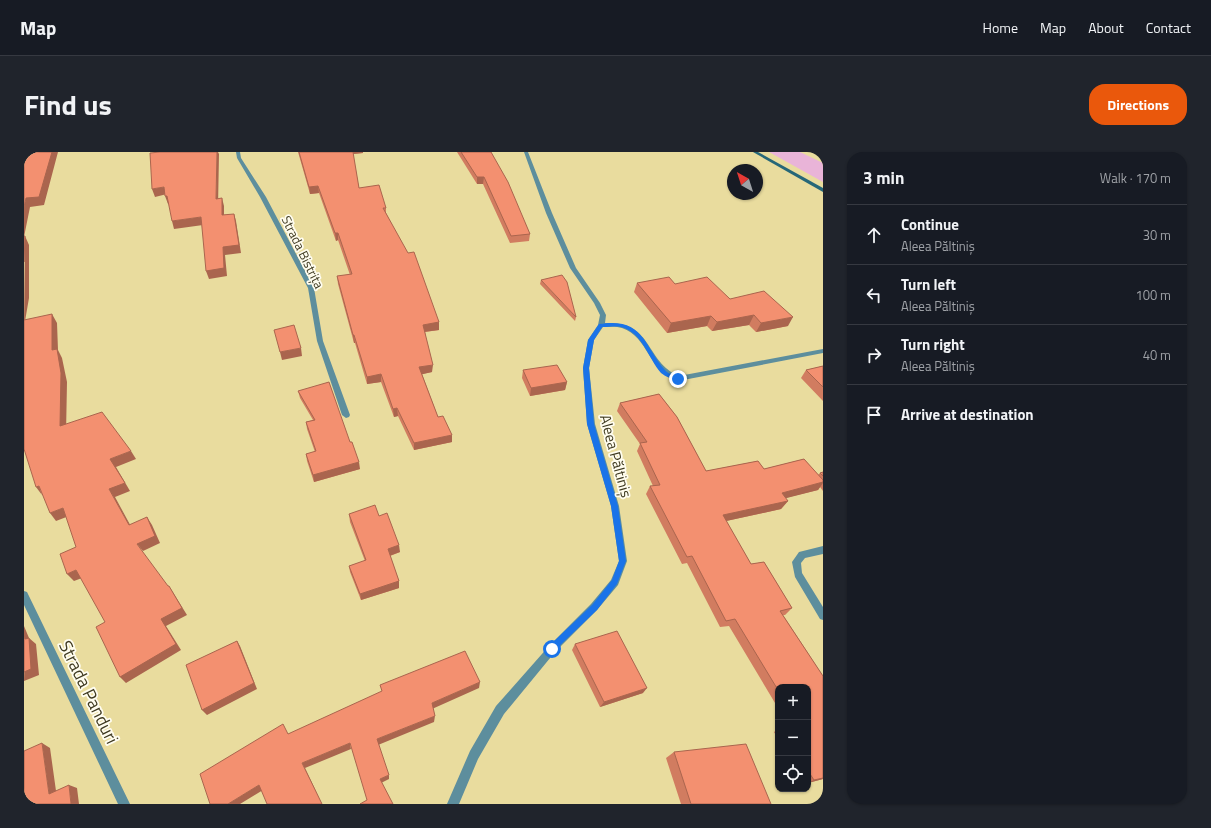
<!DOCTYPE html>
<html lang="en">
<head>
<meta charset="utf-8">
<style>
	:root { --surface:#171b24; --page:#20242c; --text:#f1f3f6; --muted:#9ea1a6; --line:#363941; --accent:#ea580c }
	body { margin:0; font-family:"Titillium Web",sans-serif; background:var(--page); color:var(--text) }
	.controls { position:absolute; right:12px; bottom:12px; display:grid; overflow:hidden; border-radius:8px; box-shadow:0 1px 3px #0004 }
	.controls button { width:36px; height:36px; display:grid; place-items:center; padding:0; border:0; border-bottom:1px solid var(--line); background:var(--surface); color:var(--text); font:20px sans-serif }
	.compass { position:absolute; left:703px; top:12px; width:36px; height:36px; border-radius:50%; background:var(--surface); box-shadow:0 1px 3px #0004; rotate:321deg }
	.stop { position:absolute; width:12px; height:12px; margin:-9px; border:3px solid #1a73e8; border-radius:50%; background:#fff }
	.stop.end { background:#1a73e8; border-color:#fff; box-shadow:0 1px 4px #0008 }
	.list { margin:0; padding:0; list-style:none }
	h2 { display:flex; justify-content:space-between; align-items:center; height:52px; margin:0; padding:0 16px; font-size:17px }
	h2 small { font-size:13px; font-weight:400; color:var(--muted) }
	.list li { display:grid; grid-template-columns:26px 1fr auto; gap:12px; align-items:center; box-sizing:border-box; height:60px; padding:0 16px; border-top:1px solid var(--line) }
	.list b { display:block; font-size:15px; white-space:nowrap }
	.list p { margin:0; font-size:13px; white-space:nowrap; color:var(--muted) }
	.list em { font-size:13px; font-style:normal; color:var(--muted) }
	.icon { flex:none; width:22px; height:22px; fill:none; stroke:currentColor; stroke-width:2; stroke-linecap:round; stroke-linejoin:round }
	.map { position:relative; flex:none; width:799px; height:652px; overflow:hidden; border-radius:16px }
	header { display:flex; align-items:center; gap:24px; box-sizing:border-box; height:56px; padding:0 20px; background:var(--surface); border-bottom:1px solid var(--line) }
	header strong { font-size:19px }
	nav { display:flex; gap:22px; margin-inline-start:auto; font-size:14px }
	.intro { display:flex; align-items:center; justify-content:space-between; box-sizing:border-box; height:96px; padding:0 24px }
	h1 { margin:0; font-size:28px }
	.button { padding:10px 18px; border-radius:16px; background:var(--accent); color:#fff; font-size:14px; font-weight:700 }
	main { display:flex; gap:24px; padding:0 24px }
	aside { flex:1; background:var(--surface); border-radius:16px; box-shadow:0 1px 3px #0004 }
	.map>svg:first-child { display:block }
</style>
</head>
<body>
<header>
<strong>Map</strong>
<nav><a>Home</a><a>Map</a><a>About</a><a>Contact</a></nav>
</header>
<div class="intro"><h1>Find us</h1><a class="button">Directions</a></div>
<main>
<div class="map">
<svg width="799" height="652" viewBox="0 0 799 652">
	<rect width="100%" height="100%" fill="#e9dc9e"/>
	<path fill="#e9b4d8" d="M745,0h31l23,11v19z"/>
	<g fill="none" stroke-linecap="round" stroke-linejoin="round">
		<path fill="#5d8e9d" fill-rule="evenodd" d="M212,0h4l1,6 25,39 48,91 9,53 27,74 -1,2 -3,1 -4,-3 -25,-74 -9,-53 -48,-91 -23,-39z
			M500,0h4l24,61 24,55 24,35 6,12 -1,8c49,-2 39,38 74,53l144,-27v4l-145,28c-30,-9 -29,-44 -56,-53 -6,-2 -13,-1 -19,-1l-9,13 -5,28 6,56 24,82 8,55 -9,24 -21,25 -42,42 -51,62 -26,45 -19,45h-12l23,-53 26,-45 53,-60 42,-42 20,-24 8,-19 -8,-55 -24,-82 -4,-56 5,-28 10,-15 2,-10 -6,-12 -24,-35 -24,-55z
			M799,394v8l-18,4 -4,5 1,10 21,34v13l-3,-1 -25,-42 -3,-15 7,-10z
			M0,439l3,1 103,212h-12l-94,-199z"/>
		<path fill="#266778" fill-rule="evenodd" d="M729,0h5l65,36v4z"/>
	</g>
	<path fill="#d17c60" d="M274,0h65v1l-10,1 6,34 27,20v5l53,109v8l-14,2 7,40 -10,2 16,43 14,25 -38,8 -16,-34 -4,1 -13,-35 -14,2 -12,-41h-1l-16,-59 -1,-8 13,-1 -12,-35 -2,1 -17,-48 -9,1z
		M433,0h34l39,82 -1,7 -19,2 -27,-59h-6z
		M517,128l35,37 -1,4 -35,-37z
		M613,131l38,1 55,15 58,27 -32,6 -7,-7 -37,6 -5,-5 -40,7 -33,-41z
		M799,214v35l-22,-23 5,-8z
		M499,218l44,12 -2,8 -35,6 -8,-18z
		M274,239l62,78 -46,13 -7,-21 -1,-7 9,-2 -8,-23 -1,-7 7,-2 -13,-22z
		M635,242l18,23 29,54 52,-10 6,8 40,-10 14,16 2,-2 3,-1v19l-3,-4 -2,3 -33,8 3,3 -7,8 -55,12 25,43 13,-2 28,46 -7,7h-2l40,61v103l-15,4v-96h-30v21l-49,-82 -9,1 -33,-64 -5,1 -36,-70 4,-8h3l-16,-35 3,-7 -23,-33 3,-8z
		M325,362l30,2 21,36 -10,4 9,25v7l-38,12 -11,-28 -1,-6 16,-5 -15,-39z
		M551,492l68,49 -43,14 -28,-57z
		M754,577v10l-4,-7z
		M650,600l97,52h-90l-15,-46z"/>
	<path fill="#aa654e" d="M28,0h6l-14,53 -14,2 -6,30v-30l2,-9z
		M193,0h1l1,2 -1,53 -2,-8z
		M329,0h10v1l-10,1z
		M453,25h7l-1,7h-6z
		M294,34l1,7 -9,1 -1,-7z
		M140,35l3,7 -12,3 -3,-8z
		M141,44h2l3,8h-2z
		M198,46l2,8v17l-2,-8z
		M210,62l2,7 5,32 -16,2 2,21 -18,3 -3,-8 17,-24z
		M177,65l2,8 -29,4 -2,-8z
		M311,81h3v7l-2,1z
		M1,84l4,9v53l-5,29z
		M28,162l5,9 1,27 4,8 5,24 -1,52 -6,-8 -8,-76z
		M730,163l-5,10 -37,6 5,-9z
		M687,164l-4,10 -40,7 4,-10z
		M769,165l-5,9 -32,6 5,-9z
		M415,170v8l-16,2v-7z
		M329,183h1l1,8h-1z
		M277,196l1,8 -20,4 -2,-8z
		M409,213l-1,7 -13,3v-8z
		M357,222v8l-14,2v-7z
		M543,230l-2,8 -35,6 1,-8z
		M373,256l1,8 -4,1 -1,-8z
		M428,283v7l-38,8v-7z
		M107,299l5,8 -20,8 14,24 -15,6 19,35 -5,-7 -20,-36 1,-30z
		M335,310l1,7 -46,13 -1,-7z
		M799,330v1l-5,7 -43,11 7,-8z
		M15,334l3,9 -6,-8z
		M764,349l-7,8 -64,14 6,-8z
		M39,356l6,8 -13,5 -6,-8z
		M123,365l5,8 8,18 -17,8 -6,-7z
		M375,393l1,7 -11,4 -1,-7z
		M52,418l6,8 -8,3 -7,-7z
		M375,429v7l-38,12 -1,-6z
		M145,434l18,29 -21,11 15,24 -55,33 -6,-6 41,-58z
		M0,474l5,12 7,6 3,31 -15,6 1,-42 -1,-2z
		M213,489l3,5 17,43 -50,26 -5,-5z
		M456,530l-1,6 -47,21v-6z
		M623,536l-4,5 -43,14 4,-5z
		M411,564l-1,6 -56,23 -1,-6z
		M18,591l8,5 7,50 -8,-4z
		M326,591l1,6 -46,19 17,36 -20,-41z
		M365,623v4l-8,4 -1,-4z
		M799,626v1l-15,4 6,-3z
		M45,633l8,3 2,16h-8z
		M235,633l4,5 -23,14h-12z"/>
	<path fill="#f39070" stroke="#aa654e" d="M0,0h28l-13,45 -13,1 -2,9z
		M136,0h57l-1,47 6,-1v17l12,-1 5,31 -16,2 1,21 -18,3 -5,-54 -29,4 -5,-25h-2l-1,-9 -12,2 -2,-36z
		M275,0h54l6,36 20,-3 7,23h-3l25,45 6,-1 25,70 -16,3 10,40 -14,2 19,50 5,-1 9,19 -38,8 -17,-35 -4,1 -12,-35 -14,3 -13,-42h-1l-16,-59 15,-2 -14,-41h-3l-17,-47 -9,1z
		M437,0h30l17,30 22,52 -19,2 -27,-59h-7z
		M0,84h1l-1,26z
		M538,123l5,7 9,35 -35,-37z
		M645,125l6,7 32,-7 23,22 34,-8 29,26 -32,6 -7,-8 -37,7 -6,-6 -40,7 -34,-40z
		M28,162v36l5,-1 4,24 -1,53 42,-14 29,39 -21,8 15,24 -16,6 20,36 18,-8 8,19 -18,8 31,42h1l13,22 -21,11 15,25 -56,33 -24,-50 9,-5 -29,-52 -9,4 -7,-20 16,-7 -13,-39 -13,5 -11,-27 -3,1 -12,-38v-129z
		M270,173l7,23 -21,4 -6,-22z
		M533,213l10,17 -36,6 -8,-18z
		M799,214v21l-17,-17z
		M305,230l21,60h2l7,20 -46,13 -7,-21 10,-3 -10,-29 9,-2 -17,-29z
		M635,242l18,23 29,54 52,-10 6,8 40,-10 19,21v2l-41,11 6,8 -65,14 28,49 13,-2 28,46 -12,3 43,65v102l-9,2 -6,-9v-84h-30v3l-43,-71 -9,2 -34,-65 -5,1 -37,-71 10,-1 -20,-42 7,-1 -27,-39z
		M799,320v4l-3,-3z
		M351,353l4,11 8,-3 12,32 -11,4 11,32 -39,13 -11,-28 17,-6 -17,-46z
		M593,479l30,57 -43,14 -29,-58z
		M0,485l1,2 4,-1 2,31 -7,3z
		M213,489l17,42 -52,27 -16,-45z
		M441,499l15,31 -48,21 3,13 -58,23 12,36 -9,4 13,25h-33l7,-4 -17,-57 -48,20 20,41h-55l-8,-19 -31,19h-18l-10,-30 83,-50 5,10 94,-43 -2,-6z
		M18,591l7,51 20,-9 2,19h-47v-53z
		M722,592l25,60h-80l-17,-52z"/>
	<path fill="#1a73e8" d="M575,172c44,-7 44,20 66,46 4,5 11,5 16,9l-3,2c-6,-2 -12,-4 -17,-8 -13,-15 -18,-40 -40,-46 -5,-1 -13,0 -19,0l-8,13 -5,28 5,56 24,82 8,55 -9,23 -20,26 -45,43 -4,-4 1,-3 43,-41 20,-25 7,-19 -8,-55 -24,-82 -4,-56 5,-28z"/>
	<g text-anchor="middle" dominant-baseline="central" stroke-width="3.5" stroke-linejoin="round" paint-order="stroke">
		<g font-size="13" fill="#3f3a21" stroke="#fffdf0">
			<text transform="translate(279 100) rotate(64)">Strada Bistrița</text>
		</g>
		<g font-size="15" fill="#3f3a21" stroke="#fffdf0">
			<text transform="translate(592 304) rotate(75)">Aleea Păltiniș</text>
		</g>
		<g font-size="18" fill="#3f3a21" stroke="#fffdf0">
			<text transform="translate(65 540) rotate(64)">Strada Panduri</text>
		</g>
	</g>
</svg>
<div class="controls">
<button>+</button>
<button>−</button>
<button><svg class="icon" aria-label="locate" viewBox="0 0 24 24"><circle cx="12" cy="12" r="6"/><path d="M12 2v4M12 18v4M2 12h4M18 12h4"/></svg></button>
</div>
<svg class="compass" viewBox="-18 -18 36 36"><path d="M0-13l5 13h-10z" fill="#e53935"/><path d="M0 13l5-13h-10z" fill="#9ea1a6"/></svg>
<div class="stop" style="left:528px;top:497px"></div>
<div class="stop end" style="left:654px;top:227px"></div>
</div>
<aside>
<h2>3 min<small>Walk · 170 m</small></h2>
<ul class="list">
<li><svg class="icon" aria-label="ahead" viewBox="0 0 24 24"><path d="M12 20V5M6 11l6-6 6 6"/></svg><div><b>Continue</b><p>Aleea Păltiniș</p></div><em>30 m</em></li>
<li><svg class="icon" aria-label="left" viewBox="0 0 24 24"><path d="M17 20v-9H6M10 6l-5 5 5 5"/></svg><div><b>Turn left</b><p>Aleea Păltiniș</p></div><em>100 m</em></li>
<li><svg class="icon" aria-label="right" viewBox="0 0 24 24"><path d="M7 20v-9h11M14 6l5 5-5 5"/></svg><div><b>Turn right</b><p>Aleea Păltiniș</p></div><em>40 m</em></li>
<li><svg class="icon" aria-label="arrive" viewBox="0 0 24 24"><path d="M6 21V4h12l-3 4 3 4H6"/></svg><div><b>Arrive at destination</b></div></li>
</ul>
</aside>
</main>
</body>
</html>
